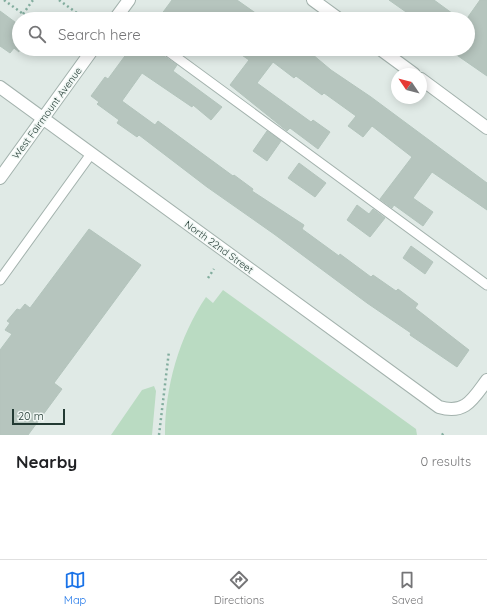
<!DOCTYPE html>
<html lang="en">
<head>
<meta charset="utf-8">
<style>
	:root { --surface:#fff; --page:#f2f2f2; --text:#202124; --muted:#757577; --line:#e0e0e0; --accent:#1a73e8 }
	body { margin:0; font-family:Quicksand,sans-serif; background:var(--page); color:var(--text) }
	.compass { position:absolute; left:391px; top:68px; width:36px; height:36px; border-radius:50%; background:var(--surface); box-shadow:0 2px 10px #0003; rotate:305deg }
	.scale { position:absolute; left:12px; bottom:10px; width:53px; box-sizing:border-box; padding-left:4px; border:2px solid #223a33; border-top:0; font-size:11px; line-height:14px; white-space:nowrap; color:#223a33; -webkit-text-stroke:3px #f0f7f4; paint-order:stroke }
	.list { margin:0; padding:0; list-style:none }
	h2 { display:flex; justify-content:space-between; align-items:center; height:52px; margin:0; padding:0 16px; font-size:17px }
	h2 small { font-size:13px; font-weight:400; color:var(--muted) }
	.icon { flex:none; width:22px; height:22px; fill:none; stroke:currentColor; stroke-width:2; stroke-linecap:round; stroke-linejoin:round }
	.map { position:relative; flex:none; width:487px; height:435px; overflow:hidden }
	.search { position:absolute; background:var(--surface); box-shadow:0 2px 10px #0003; left:12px; right:12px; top:12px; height:44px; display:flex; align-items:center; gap:10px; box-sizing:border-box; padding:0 14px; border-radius:22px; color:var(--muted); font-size:15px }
	.sheet { height:124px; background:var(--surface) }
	nav { display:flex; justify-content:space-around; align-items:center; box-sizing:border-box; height:56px; border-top:1px solid var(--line); background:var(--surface); font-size:11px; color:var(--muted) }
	nav a { display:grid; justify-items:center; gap:2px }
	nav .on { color:var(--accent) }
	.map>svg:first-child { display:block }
</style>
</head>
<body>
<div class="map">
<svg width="487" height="435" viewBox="0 0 487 435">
	<rect width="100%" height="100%" fill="#e0eae6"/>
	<path fill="#badbc2" d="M223,290l193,139 1,6h-252c0,-48 14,-98 41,-138l7,6z
		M154,386l2,5 -4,44h-41l31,-45z"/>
	<path fill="#b6c5be" stroke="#b3c4bc" d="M172,0h65l27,19h-106z
		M389,0h45l26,19h-44z
		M480,0h7v76l-39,-27h20v-32z
		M0,11l19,14v27l-5,-4 -4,5 -10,-7z
		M130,49h29l2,5 16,11 -4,6 49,36 -11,13 -18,-15 -1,2 -50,-34 -20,28 33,24 3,-4 75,55 1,-1 19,14 -1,2 52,34 -2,4 37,27 1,-2 31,23 2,-2 23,16 2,-2 20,15 -3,4 54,42 -12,17 -47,-32 1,-2 -44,-30 -93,-69 -67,-47 -68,-52 -2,2 -20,-14 2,-3 -22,-16 2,-2 -8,-6 14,-19 3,2z
		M233,49h83l-4,5 19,16 40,27 116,86v27l-55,-38 -19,26 20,14 -10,14 -29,-21 -2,3 -12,-9 32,-42 -40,-31 -9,11 -15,-11 8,-10 -32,-23 -2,2 -26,-19 -2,2 -21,-16 -16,21 54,39 2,-2 17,12 -12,17 -28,-21 -3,3 -57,-46 19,-25z
		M267,131l14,10 -14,20 -14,-10z
		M299,163l27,20 -11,14 -27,-19z
		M357,205l12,9 4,-5 12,9 -15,19 -23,-17z
		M89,229l52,36 -87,118 8,6 -34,46h-28v-85l12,-16 -7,-4 5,-7 -3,-2 10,-12 3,1 5,-6 5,4z
		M411,246l22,16 -8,12 -22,-16z"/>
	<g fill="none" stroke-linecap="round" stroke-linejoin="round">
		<g stroke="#a3b2ad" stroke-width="11">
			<path id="service" d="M165,49l322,236
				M0,280l91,-126"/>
		</g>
		<g stroke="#a3b2ad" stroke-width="14">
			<path id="minor" d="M313,0l26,19
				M115,19l14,-19
				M380,49l34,25
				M421,79l66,49
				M0,87l439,320c26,8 34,-8 48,-27
				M0,178l93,-129"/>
		</g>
		<path stroke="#82ad9e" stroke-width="2.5" stroke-dasharray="2 3" stroke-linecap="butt" d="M4,0l26,19
			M59,0l26,19
			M23,14l10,-14
			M208,278l6,-9
			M159,435l10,-84
			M442,435l3,-4"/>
		<use href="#service" stroke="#fff" stroke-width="9"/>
		<use href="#minor" stroke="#fff" stroke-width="12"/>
	</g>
	<g text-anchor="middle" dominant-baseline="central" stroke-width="3" stroke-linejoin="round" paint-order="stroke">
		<g font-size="10" fill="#223a33" stroke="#f0f7f4">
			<text transform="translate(47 113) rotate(-54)">West Fairmount Avenue</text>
			<text transform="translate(219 247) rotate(36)">North 22nd Street</text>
		</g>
	</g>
</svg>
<svg class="compass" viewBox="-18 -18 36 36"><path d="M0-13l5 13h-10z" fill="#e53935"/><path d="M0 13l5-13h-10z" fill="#757577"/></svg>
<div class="scale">20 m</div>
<div class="search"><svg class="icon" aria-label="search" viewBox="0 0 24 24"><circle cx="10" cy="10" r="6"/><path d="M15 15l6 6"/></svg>Search here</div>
</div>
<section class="sheet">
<h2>Nearby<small>0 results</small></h2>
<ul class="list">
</ul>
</section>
<nav>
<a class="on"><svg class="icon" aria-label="map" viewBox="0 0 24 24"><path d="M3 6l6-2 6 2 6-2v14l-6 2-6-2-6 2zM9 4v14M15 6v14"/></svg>Map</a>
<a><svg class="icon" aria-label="directions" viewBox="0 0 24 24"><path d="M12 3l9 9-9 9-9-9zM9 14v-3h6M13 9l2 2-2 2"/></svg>Directions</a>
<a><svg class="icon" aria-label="saved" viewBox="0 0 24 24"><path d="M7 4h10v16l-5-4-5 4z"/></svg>Saved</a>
</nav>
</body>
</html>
